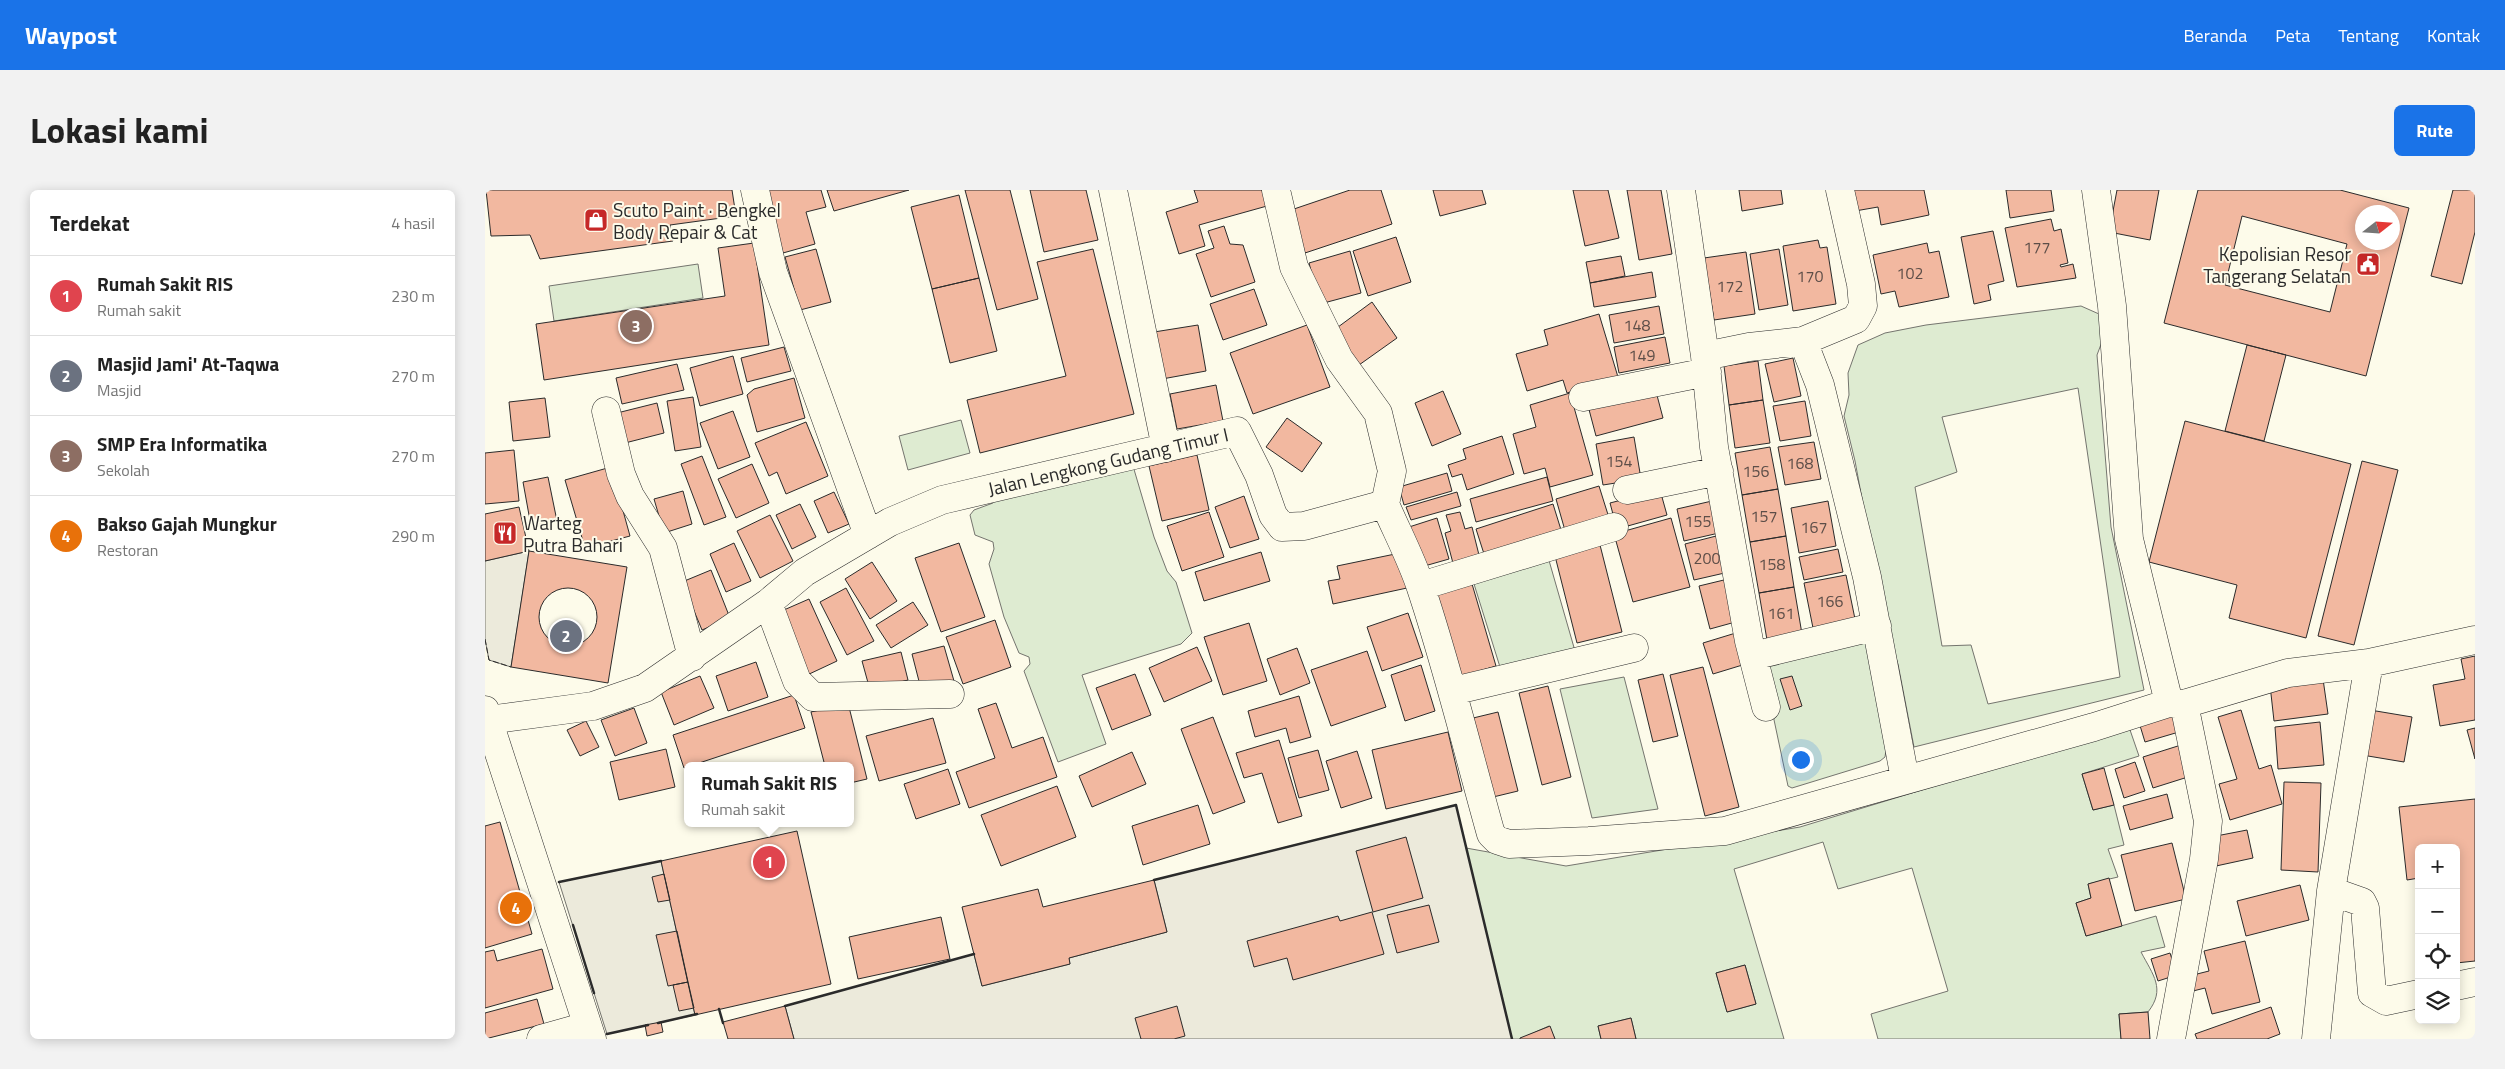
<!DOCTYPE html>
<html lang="id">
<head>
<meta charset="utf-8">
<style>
	:root { --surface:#fff; --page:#f2f2f2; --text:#222; --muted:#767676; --line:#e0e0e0; --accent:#1a73e8 }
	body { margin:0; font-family:"Titillium Web",sans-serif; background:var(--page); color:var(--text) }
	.controls { position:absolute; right:15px; bottom:15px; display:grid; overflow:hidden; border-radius:8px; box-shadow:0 2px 12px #0003 }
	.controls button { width:45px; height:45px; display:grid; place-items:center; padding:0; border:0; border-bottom:1px solid var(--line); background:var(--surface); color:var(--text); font:25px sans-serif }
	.compass { position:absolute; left:1870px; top:15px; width:45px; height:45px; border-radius:50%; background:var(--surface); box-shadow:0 2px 12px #0003; rotate:73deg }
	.you { position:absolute; left:1315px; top:569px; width:18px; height:18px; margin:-12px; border:4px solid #fff; border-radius:50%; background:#1a73e8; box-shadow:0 0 0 8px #1a73e833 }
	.badge { display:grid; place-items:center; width:32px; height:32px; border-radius:50%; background:var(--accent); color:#fff; font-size:16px; font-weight:700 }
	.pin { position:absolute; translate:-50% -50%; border:2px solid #fff; box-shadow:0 1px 5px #0006 }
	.popup { position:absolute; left:199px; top:572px; width:170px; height:65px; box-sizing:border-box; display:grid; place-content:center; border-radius:8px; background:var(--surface); filter:drop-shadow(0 1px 4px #0005); font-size:16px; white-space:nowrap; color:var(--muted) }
	.popup b { font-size:19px; color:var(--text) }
	.popup::after { content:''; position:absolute; left:50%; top:100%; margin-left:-10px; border:10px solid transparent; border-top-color:var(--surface) }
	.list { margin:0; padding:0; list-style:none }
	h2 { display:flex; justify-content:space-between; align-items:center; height:65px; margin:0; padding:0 20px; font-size:21px }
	h2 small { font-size:16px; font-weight:400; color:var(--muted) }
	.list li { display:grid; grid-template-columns:32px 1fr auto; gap:15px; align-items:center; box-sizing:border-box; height:80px; padding:0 20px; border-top:1px solid var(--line) }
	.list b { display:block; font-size:19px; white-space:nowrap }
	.list p { margin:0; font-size:16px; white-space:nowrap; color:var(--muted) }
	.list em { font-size:16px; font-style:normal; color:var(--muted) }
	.icon { flex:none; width:28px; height:28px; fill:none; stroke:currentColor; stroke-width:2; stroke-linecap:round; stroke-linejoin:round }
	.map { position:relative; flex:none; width:1990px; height:849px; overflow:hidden; border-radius:8px }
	header { display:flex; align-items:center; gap:30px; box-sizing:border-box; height:70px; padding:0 25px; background:var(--accent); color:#fff }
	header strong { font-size:24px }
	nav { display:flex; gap:28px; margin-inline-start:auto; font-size:18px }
	.intro { display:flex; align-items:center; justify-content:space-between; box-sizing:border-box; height:120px; padding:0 30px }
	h1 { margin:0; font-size:35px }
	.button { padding:12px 22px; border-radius:8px; background:var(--accent); color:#fff; font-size:18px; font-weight:700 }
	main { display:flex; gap:30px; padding:0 30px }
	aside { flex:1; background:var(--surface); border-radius:8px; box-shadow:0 2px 12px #0003 }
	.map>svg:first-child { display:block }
</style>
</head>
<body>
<header>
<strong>Waypost</strong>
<nav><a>Beranda</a><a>Peta</a><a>Tentang</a><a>Kontak</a></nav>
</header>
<div class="intro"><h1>Lokasi kami</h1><a class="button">Rute</a></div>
<main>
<aside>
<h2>Terdekat<small>4 hasil</small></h2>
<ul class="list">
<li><span class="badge" style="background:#e0444e">1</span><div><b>Rumah Sakit RIS</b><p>Rumah sakit</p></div><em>230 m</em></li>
<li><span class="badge" style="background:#6b7280">2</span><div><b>Masjid Jami' At-Taqwa</b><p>Masjid</p></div><em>270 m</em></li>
<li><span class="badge" style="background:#8d6e63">3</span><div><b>SMP Era Informatika</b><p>Sekolah</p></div><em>270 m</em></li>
<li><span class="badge" style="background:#e8710a">4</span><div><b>Bakso Gajah Mungkur</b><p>Restoran</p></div><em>290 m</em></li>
</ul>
</aside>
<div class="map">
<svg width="1990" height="849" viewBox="0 0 1990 849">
	<rect width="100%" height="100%" fill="#fdfbea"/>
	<path fill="#deebd1" stroke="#74746e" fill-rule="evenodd" d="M213,74l5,34 -149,23 -5,-35z
		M1596,116l18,8 4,25 -6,16 14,172 33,163 -230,57 -16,-83 -12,-36 -31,-167 -11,-45 5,-21 -1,-22 10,-28 27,-12 41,-8zM1593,198l42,289 -132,27 -17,-59 -29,1 -27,-159 42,-15 -15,-55z
		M476,230l9,33 -62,17 -9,-34z
		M648,276l21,71 13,34 9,11 16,51 -11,11 -99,31 24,69 -48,18 -34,-91 6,-7 -1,-7 -10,-4 -15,-36 -15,-53 5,-15 -1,-7 -18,-7 -5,-20 4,-5 19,-7 1,-6z
		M1063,367l27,94 -75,16 -26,-83z
		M1383,449l18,111 -1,7 -5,4 -88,27 -4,-2 -26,-123z
		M1139,487l34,132 -66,9 -32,-129z
		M1644,537l10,29 -57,18 11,36 21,-5 10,40 -16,4 10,28 -30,7 3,14 -15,5 10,33 70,-20 9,31 -24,5c12,23 25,37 7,60l-29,2 2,25h-243l-7,-25 77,-23 -36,-123 -74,21 -15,-47 -89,27 50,170h-148l-5,-21 -33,8 3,13h-46l-6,-13 -29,13h-8l-46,-191 100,18 234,-39zM1260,775l11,39 -29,8 -11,-39z"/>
	<path fill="#eceadb" stroke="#74746e" d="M44,361l-8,53 -10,63 -22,-7 -4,-21v-78z
		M971,615l56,234h-718l-9,-33 189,-52 8,32 88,-22 -1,-6 98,-26 -13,-52z
		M176,671l34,154 -88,19 -48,-152z"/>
	<path fill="#f2b8a0" stroke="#2b2b2b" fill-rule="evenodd" d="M1,0h246l4,26 -66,9 3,16 -133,18 -10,-24 -39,1z
		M280,0h56l5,17 -20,5 9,32 -32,9z
		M342,0h82l-75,21z
		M480,0h45l28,109 -41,11z
		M545,0h56l12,50 -54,12z
		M709,0h68l5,16 -68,19 6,21 -26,8 -13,-42 32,-10z
		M865,0h31l11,34 -87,29 -14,-43z
		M948,0h49l4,14 -46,12z
		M1088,0h35l11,48 -34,8z
		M1142,0h34l11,64 -33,6z
		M1254,0h42l2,14 -41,7z
		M1366,0h73l5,25 -48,10 -3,-18 -23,4z
		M1521,0h45l3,21 -44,7z
		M1632,0h42l-9,50 -41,-8z
		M1713,0h142l69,18 -43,168 -202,-53zM1878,22h30v30h-30zM1757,26l105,28 -17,68 -105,-27z
		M1968,0h22v42l-13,52 -31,-8z
		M474,5l20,83 -47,11 -21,-82z
		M1566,29l3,12 7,-2 7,34 -8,2 1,2 12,-3 3,14 -59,9 -12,-59z
		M739,36l6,18 13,1 12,37 -44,15 -15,-43 18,-6 -6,-17z
		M1508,41l11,50 -16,4 3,15 -17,4 -13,-67z
		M911,47l15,45 -43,14 -15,-45z
		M1333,50l2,8 7,-1 9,57 -43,7 -10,-65z
		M269,53l15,102 -225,35 -8,-56 189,-28 -7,-48z
		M1442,53l2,10 10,-2 10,46 -50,10 -4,-16 -14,3 -8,-39z
		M331,59l15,53 -31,8 -15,-53z
		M608,59l41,165 -154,39 -13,-53 99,-24 -29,-114z
		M1294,59l9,56 -29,5 -9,-56z
		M865,61l11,42 -41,11 -11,-41z
		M1261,62l9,62 -41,6 -10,-62z
		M1136,66l4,20 -35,7 -4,-21z
		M1167,82l4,25 -62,10 -4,-24z
		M494,88l18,73 -47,12 -18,-74z
		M769,99l13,36 -44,15 -13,-36z
		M887,112l25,36 -38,27 -25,-35z
		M1174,116l5,28 -50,9 -5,-28z
		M1114,124l19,63 -51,16 -4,-13 -36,11 -11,-37 32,-9 -4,-15z
		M713,135l8,46 -44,8 -8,-47z
		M822,135l23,62 -77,27 -23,-61z
		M1180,147l5,26 -51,10 -5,-26z
		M1762,155l39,10 -22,86 -39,-10z
		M299,157l7,24 -44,11 -6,-24z
		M248,166l10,38 -43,12 -10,-38z
		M1308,168l8,38 -27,6 -9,-38z
		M1273,171l5,39 -34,5 -5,-39z
		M192,174l7,26 -62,14 -6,-26z
		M309,188l11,40 -48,14 -10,-37 7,-6z
		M1169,194l9,34 -67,18 -9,-34z
		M731,195l7,36 -46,8 -7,-35z
		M958,201l18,43 -29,12 -17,-43z
		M1085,203l23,82 -43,12 -5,-19 -21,6 -11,-40 23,-7 -6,-22z
		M208,207l8,50 -26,4 -8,-50z
		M60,208l5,39 -37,4 -4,-39z
		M1278,210l7,43 -35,5 -6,-43z
		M1320,211l6,35 -31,5 -7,-35z
		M172,213l7,30 -43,11 -8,-30z
		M248,221l17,46 -32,12 -18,-46z
		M802,228l35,25 -20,29 -36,-25z
		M1700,231l166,43 -45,174 -77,-20 8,-33 -88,-23z
		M321,232l22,54 -42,18 -9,-22 -8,4 -14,-33z
		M1017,246l12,38 -47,16 -5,-16 -10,3 -4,-12 18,-6 -3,-10z
		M1149,247l7,42 -38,6 -7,-41z
		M1329,252l7,37 -36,6 -7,-38z
		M1285,257l8,42 -36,6 -7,-42z
		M29,260l5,51 -34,3v-51z
		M712,265l12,55 -47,11 -13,-55z
		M217,266l24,61 -22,8 -23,-61z
		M1877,271l36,9 -44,175 -36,-9z
		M267,274l17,39 -33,15 -18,-39z
		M126,277l19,69 -45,12 -20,-68z
		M962,283l5,18 -48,14 -5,-18z
		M63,287l9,44 -26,5 -8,-44z
		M1062,287l6,24 -77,21 -6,-23z
		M1114,296l11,35 -44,13 -10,-35z
		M1293,299l8,47 -36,6 -8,-47z
		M1175,300l7,25 -50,14 -7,-26z
		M198,301l9,33 -28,9 -10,-34z
		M349,302l15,32 -21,9 -14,-32z
		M972,302l4,14 -50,14 -5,-13z
		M759,306l15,43 -29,9 -15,-41z
		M1227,311l7,32 -35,8 -7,-32z
		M1343,311l8,45 -37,7 -8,-45z
		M315,314l16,33 -24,12 -16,-34z
		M1068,314l9,29 -77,24 -9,-28z
		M34,317l10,44 -44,10v-47z
		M724,322l15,45 -42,14 -15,-45z
		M975,322l5,17 7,-2 8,32 -26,8 -9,-34 6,-2 -5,-16z
		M285,325l23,46 -33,17 -23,-47z
		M952,328l12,41 -28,8 -12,-40z
		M1186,328l19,69 -57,15 -19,-68z
		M1235,345l9,37 -35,8 -9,-36z
		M1301,346l8,51 -35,6 -9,-51z
		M249,353l17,38 -25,11 -16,-38z
		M474,353l26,74 -44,15 -26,-74z
		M1115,355l22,87 -45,11 -22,-87z
		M1353,359l5,23 -39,8 -5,-23z
		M44,361l98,16 -19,116 -97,-16z
		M776,362l9,29 -66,20 -9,-29z
		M915,363l7,35 -74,16 -5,-23 12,-2 -3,-13z
		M387,372l25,39 -27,18 -25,-40z
		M226,380l19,48 -28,12 -20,-48z
		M1361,385l9,44 -42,9 -9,-45z
		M985,387l26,89 -37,11 -27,-89z
		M1243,389l11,42 -29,8 -11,-43z
		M1309,397l8,47 -35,6 -8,-47z
		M54 427a29 29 0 1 1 58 0a29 29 0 1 1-58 0Z
		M361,398l28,53 -27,14 -27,-53z
		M324,409l28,62 -32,15 -28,-63z
		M428,412l15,23 -37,23 -15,-23z
		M923,423l15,44 -41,14 -15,-44z
		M510,430l16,47 -48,17 -17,-47z
		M764,433l18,58 -44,14 -19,-58z
		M1254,442l10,31 -36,11 -10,-31z
		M459,456l10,35 -33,8 -9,-35z
		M712,457l15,34 -48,21 -15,-34z
		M812,458l13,35 -30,12 -13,-36z
		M882,461l19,56 -55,19 -20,-56z
		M416,462l7,28 -38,10 -8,-29z
		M1990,466v64l-35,6 -7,-41 32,-6 -4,-20z
		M271,472l12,35 -40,14 -12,-35z
		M936,475l14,46 -30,10 -14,-46z
		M1218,477l36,140 -34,9 -35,-141z
		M650,484l16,41 -39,15 -16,-42z
		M1178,484l15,62 -25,6 -15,-62z
		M215,486l14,32 -40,17 -13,-33z
		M1307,486l10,30 -12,4 -10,-31z
		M1838,489l5,35 -54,7 -4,-36z
		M1063,496l23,91 -29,8 -23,-92z
		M309,505l11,33 -121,40 -11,-33z
		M814,506l12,41 -21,6 -4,-15 -31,9 -7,-26z
		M363,513l19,76 -17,4v-17h-25l-14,-54z
		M511,513l16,45 31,-11 14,40 -88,31 -13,-36 39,-14 -17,-49z
		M1697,517l7,22 -44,13 -7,-23z
		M149,518l13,35 -32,13 -14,-36z
		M1756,520l18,59 12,-4 11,39 -52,16 -11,-36 18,-5 -19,-62z
		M1885,520l42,7 -8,45 -42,-7z
		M1013,522l20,79 -29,7 -20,-79z
		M728,527l32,85 -32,12 -32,-85z
		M448,528l13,45 -67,18 -13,-45z
		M101,531l13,26 -19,9 -13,-26z
		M1835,532l4,43 -46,4 -3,-42z
		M1990,538v31l-8,-29z
		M963,542l14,59 -76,18 -14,-59z
		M794,550l23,76 -24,7 -16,-50 -18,5 -8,-25z
		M1696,555l10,31 -38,12 -10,-31z
		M181,559l9,38 -56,13 -9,-38z
		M833,560l11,40 -30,8 -11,-40z
		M872,561l15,47 -31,10 -15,-47z
		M647,562l14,32 -54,23 -13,-31z
		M1650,572l10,29 -21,7 -9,-29z
		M1619,578l10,37 -21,5 -11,-36z
		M463,579l12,35 -44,15 -12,-35z
		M1799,592l37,1 -3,89 -37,-2z
		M572,596l19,51 -75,29 -20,-51z
		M1682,604l6,24 -43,12 -7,-24z
		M1990,609v162l-19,2v-115h-37v30l-12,2 -8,-73z
		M713,615l12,39 -67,21 -11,-39z
		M15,632l32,112 -47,14v-122z
		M1762,640l6,28 -37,8 -5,-29z
		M312,641l34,153 -136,31 -34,-154z
		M921,647l17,61 -50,14 -17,-61z
		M1687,653l14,56 -51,12 -14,-56z
		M179,684l6,26 -12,2 -6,-25z
		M1624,688l13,48 -36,10 -10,-33 15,-5 -3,-14z
		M669,690l13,52 -98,26 1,6 -88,22 -20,-79 76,-18 5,18z
		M1815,695l9,35 -63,16 -9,-35z
		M944,715l10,37 -42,11 -10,-38z
		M887,722l12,42 -91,26 -6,-22 -33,9 -7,-26 91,-25 2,5z
		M456,727l9,42 -92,20 -9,-42z
		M192,741l11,51 -20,4 -12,-51z
		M1760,751l15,61 -48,12 -7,-26 -12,3 -4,-15 20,-5 -5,-20z
		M57,759l11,40 -68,19v-56l9,-2 3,11z
		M1685,763l7,22 -19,6 -7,-22z
		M1260,775l11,39 -29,8 -11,-39z
		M203,792l6,26 -15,3 -6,-26z
		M52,809l7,25 -59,15v-26z
		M300,816l9,33h-66l-5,-17z
		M692,816l8,30 -11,3h-33l-6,-21z
		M1786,817l9,27 -13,5h-70l-2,-5z
		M1663,822l2,27h-29l-2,-25z
		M1146,828l5,21h-35l-3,-13z
		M176,832l2,10 -16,4 -2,-11z
		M1065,836l5,13h-35v-1z"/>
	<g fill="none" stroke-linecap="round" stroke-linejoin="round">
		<g stroke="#2b2b2b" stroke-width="29">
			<path id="minor" d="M270,0l18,82 95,263
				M628,0l53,258
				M1196,0l24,166 9,91 35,194 17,66
				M1355,0l21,94 2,22 -7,13 -53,22 17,44 47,192 38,202
				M1611,0l16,116 17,233 40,164
				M1220,166l44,-9 54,-6
				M1098,207l124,-25
				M121,221l15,63 9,22 33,52 29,109
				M1142,300l92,-19
				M900,314c12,28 27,56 36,84 27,81 47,164 70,246l6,6 12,4 80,-3 136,-10 369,-104 75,-24 15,1 104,-31 81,-10 106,-23
				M936,396l193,-59
				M283,413l29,78 16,16 137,-3
				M1268,466l124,-30
				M968,501l181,-43
				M3,530l105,-14 52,-18 123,-85 37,-31 85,-50 52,-22 295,-69 22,44 14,40 9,12 22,-1 81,-22 7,-33 -14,-58 -39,-54 -45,-92 -18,-77
				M1846,701l31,11 3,6 7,85 14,8 33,-7
				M1971,796l19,-4
				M56,849l46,-13
				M1686,849l33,-180 4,-38 -24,-117
				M1831,849l15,-148 38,-228"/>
		</g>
		<g stroke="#2b2b2b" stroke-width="29">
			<path id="tertiary" d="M0,520l107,329"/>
		</g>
		<use href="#minor" stroke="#fdfbea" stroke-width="28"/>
		<use href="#tertiary" stroke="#fdfbea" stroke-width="28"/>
		<path stroke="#2b2b2b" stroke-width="1" stroke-dasharray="6 2.5" stroke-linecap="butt" d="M0,449l4,21 22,7"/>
		<path stroke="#2b2b2b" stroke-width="2.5" d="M669,690l302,-75 56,234
			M74,692l102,-21
			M88,735l21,68
			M300,816l189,-52
			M234,819l4,14
			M173,833l39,-9
			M122,844l41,-9"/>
	</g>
	<defs>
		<g id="shop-square" transform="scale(1.25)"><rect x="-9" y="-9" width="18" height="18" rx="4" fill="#c62828" stroke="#fdfbea"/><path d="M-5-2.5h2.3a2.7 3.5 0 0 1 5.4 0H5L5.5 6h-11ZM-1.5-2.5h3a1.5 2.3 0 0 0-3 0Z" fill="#fff"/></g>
		<g id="civic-square" transform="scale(1.25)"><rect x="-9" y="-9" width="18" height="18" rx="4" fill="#c62828" stroke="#fdfbea"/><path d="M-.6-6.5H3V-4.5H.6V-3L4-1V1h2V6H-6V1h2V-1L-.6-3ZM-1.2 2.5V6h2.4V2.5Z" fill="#fff"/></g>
		<g id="restaurant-square" transform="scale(1.25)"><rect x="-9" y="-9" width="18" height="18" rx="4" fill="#c62828" stroke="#fdfbea"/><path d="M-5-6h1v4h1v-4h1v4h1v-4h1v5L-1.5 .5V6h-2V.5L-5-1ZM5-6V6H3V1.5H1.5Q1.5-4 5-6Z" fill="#fff"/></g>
	</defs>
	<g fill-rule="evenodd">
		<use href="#shop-square" x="111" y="30"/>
		<use href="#civic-square" x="1883" y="74"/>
		<use href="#restaurant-square" x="20" y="343"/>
	</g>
	<g text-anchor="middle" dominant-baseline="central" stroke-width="4" stroke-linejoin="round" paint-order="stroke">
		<g font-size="16" fill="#5d4e48">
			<text x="1552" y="57">177</text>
			<text x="1425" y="83">102</text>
			<text x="1325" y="86">170</text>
			<text x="1245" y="96">172</text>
			<text x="1152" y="135">148</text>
			<text x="1157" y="165">149</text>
			<text x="1134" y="271">154</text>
			<text x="1315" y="273">168</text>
			<text x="1271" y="281">156</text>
			<text x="1279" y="326">157</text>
			<text x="1213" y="331">155</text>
			<text x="1329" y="337">167</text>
			<text x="1222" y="368">200</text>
			<text x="1287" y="374">158</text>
			<text x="1345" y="411">166</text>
			<text x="1296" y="423">161</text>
		</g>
		<g font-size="19" fill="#2b2b2b" stroke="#fdfbea" text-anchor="start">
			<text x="128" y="19">Scuto Paint · Bengkel<tspan x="128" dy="22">Body Repair &amp; Cat</tspan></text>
			<text x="1866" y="63" text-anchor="end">Kepolisian Resor<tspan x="1866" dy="22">Tangerang Selatan</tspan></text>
			<text x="38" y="332">Warteg<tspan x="38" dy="22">Putra Bahari</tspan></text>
		</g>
		<g font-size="19" fill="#2b2b2b" stroke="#fdfbea">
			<text transform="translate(623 271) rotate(-13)">Jalan Lengkong Gudang Timur I</text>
		</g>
	</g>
</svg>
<div class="controls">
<button>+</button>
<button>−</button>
<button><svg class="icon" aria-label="locate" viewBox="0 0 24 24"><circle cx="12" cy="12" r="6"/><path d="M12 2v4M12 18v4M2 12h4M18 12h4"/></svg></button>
<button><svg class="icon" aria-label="layers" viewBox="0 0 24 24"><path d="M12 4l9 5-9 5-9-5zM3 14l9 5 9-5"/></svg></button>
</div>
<svg class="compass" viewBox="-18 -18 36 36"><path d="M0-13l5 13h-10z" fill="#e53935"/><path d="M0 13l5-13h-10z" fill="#767676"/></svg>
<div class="you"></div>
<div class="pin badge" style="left:284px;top:672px;background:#e0444e">1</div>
<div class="popup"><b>Rumah Sakit RIS</b>Rumah sakit</div>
<div class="pin badge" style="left:81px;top:446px;background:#6b7280">2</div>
<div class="pin badge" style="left:151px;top:136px;background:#8d6e63">3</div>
<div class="pin badge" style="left:31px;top:718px;background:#e8710a">4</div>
</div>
</main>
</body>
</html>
